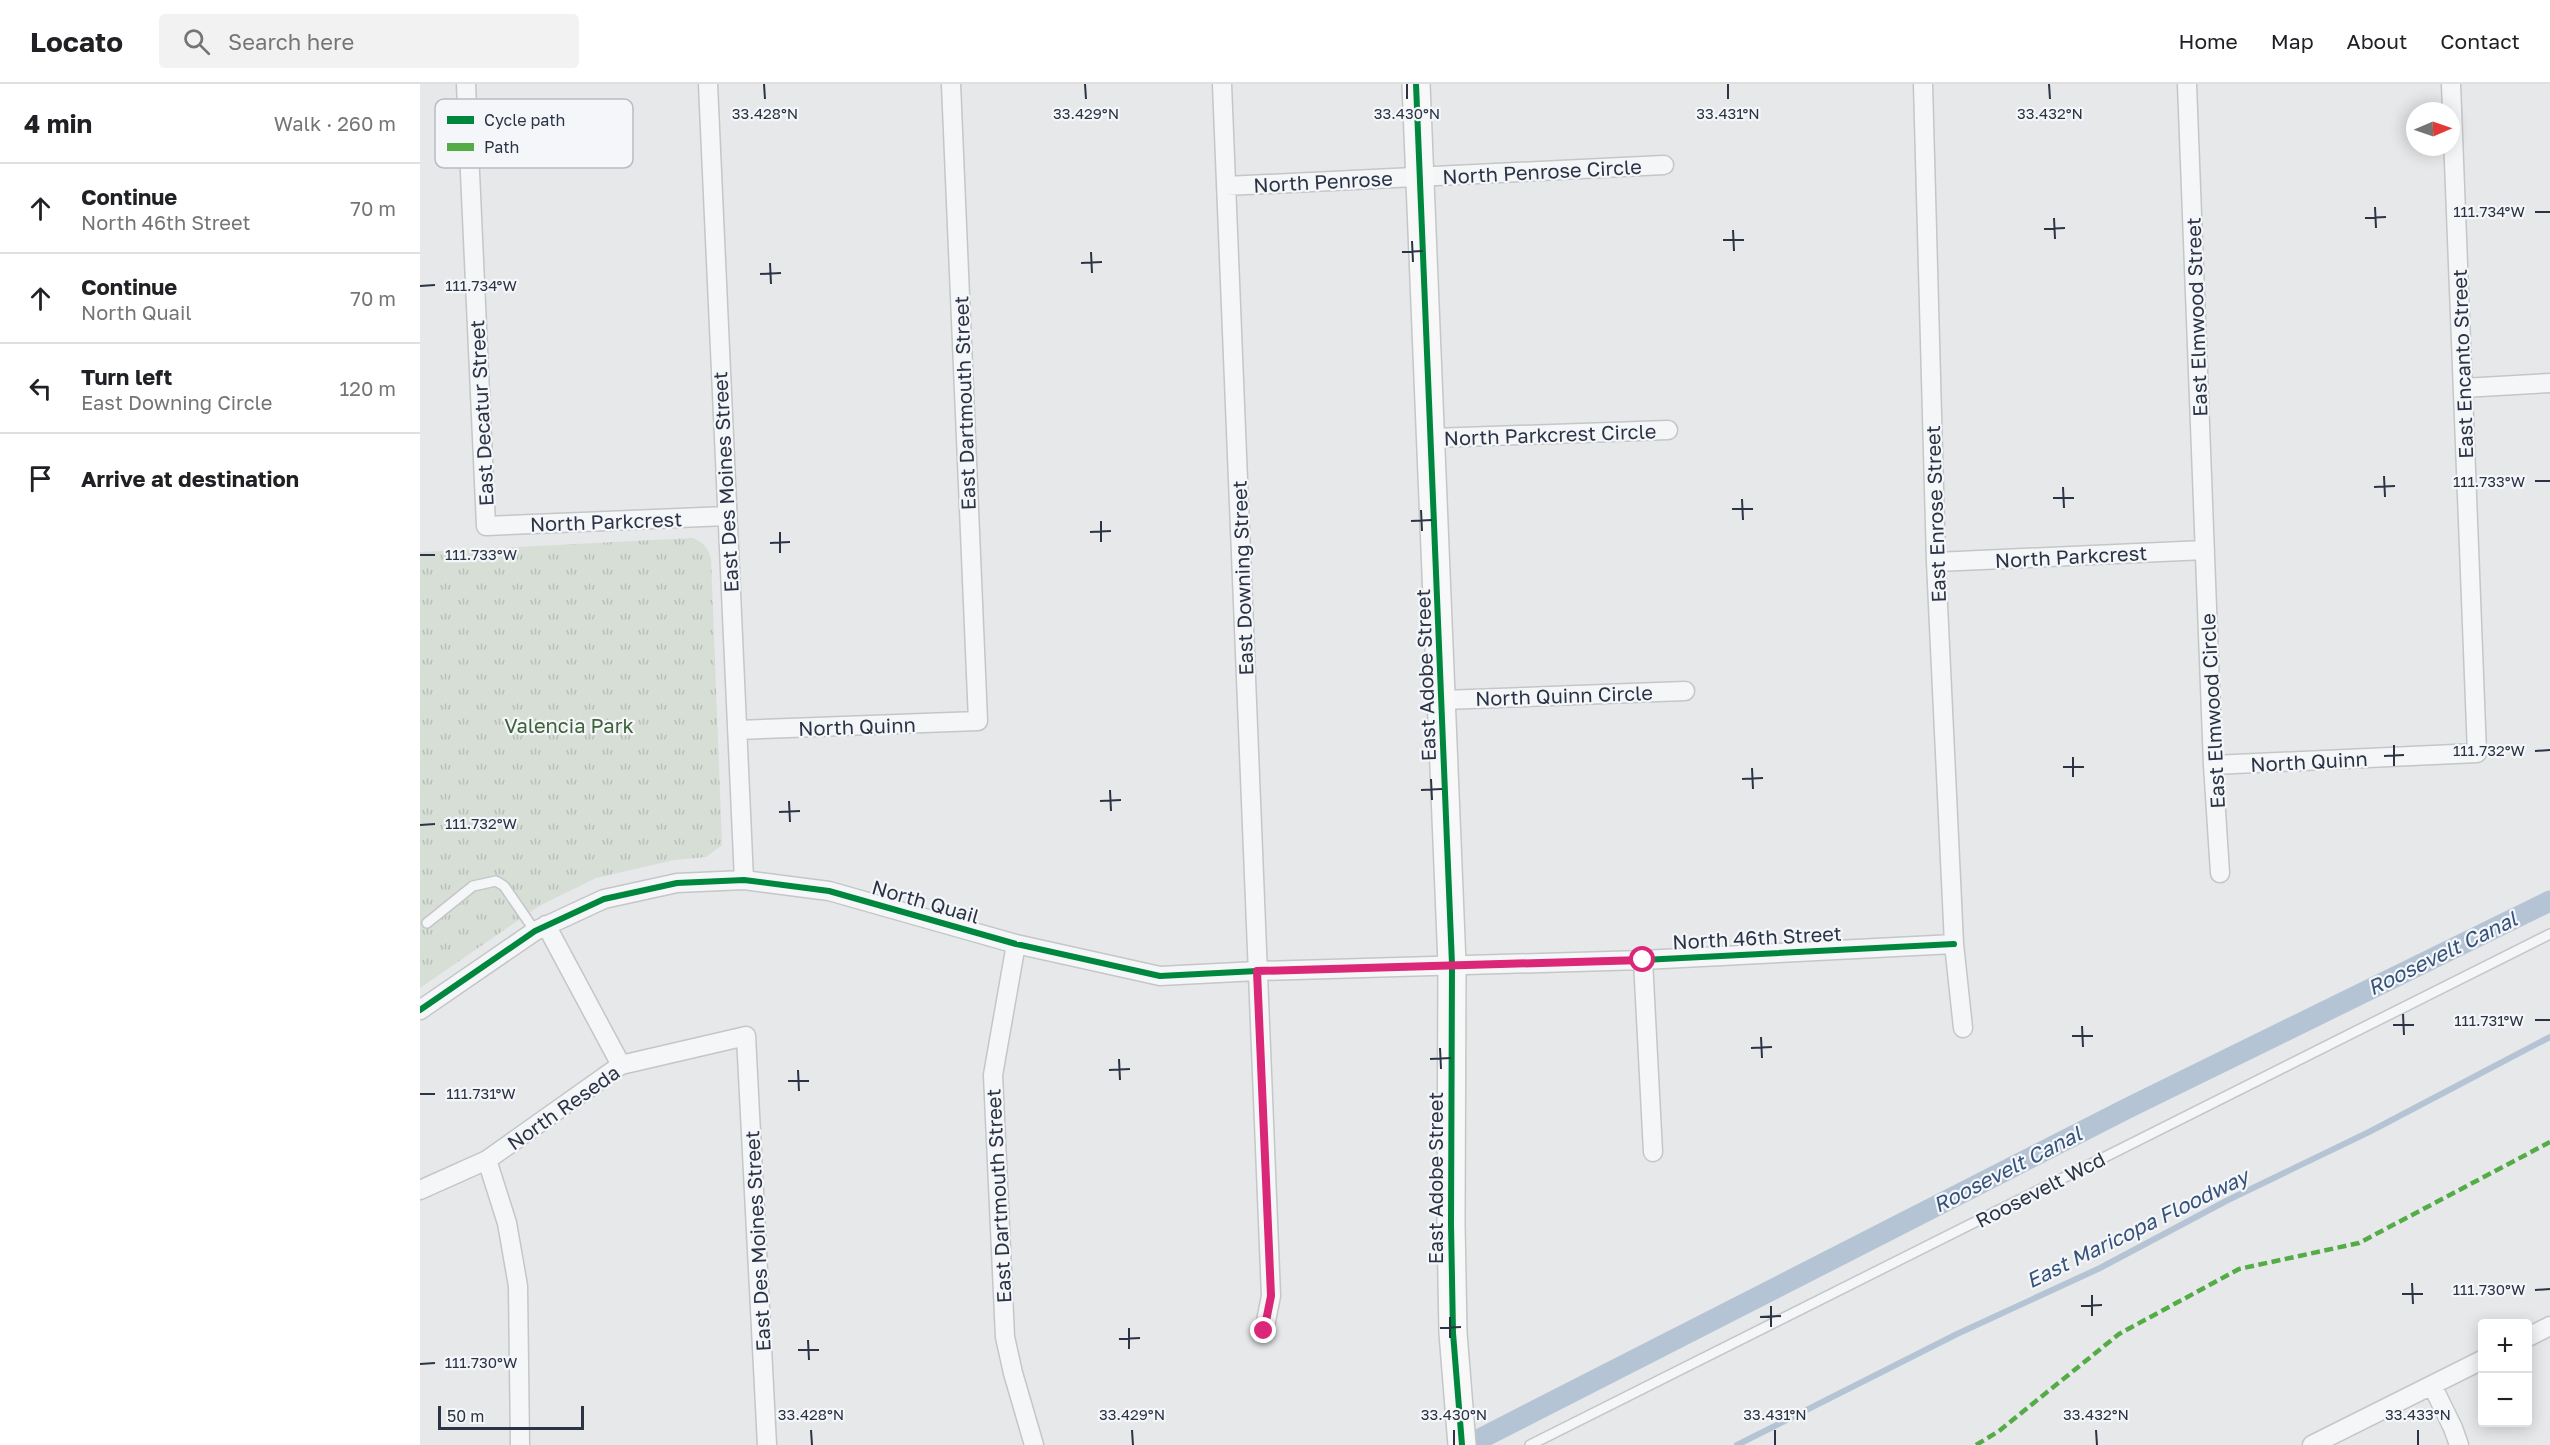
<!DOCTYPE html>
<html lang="en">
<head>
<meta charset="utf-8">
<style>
	:root { --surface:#fff; --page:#f2f2f2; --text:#202124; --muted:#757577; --line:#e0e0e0 }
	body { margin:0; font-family:"Golos Text",sans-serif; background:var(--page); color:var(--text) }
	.controls { position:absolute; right:18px; bottom:18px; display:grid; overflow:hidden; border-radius:6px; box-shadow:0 3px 15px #0003 }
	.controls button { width:54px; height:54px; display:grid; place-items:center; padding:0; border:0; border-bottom:2px solid var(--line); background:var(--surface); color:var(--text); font:30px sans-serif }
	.compass { position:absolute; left:1986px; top:18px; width:54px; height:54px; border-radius:50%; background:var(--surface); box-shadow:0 3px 15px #0003; rotate:88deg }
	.scale { position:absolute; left:18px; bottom:15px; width:146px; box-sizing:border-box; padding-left:6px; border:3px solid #2b3445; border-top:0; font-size:16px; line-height:21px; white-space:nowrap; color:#2b3445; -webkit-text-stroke:4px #f4f6f9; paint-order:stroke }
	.stop { position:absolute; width:18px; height:18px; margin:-14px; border:4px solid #db2777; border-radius:50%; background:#fff }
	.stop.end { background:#db2777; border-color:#fff; box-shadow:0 2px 6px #0008 }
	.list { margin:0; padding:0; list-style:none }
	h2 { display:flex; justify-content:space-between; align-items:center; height:78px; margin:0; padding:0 24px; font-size:26px }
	h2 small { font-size:20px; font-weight:400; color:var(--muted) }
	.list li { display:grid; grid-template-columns:39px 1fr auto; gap:18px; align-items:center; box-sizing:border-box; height:90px; padding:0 24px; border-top:2px solid var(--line) }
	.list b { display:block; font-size:22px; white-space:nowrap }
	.list p { margin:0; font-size:20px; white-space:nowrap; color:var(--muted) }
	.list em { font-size:20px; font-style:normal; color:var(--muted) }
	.icon { flex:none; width:33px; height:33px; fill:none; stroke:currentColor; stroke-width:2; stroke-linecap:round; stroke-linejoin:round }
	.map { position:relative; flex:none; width:2130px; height:1361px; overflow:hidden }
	header { display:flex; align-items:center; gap:36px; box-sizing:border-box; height:84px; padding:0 30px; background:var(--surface); border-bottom:2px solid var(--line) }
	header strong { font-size:28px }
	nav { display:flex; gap:33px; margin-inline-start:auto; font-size:21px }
	.search { width:420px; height:54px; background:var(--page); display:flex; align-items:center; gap:15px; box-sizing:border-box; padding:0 21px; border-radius:6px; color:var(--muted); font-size:22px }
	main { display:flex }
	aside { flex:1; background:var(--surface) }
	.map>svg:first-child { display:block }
</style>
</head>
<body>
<header>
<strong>Locato</strong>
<div class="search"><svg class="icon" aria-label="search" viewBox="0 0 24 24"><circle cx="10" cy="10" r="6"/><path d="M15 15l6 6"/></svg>Search here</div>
<nav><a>Home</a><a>Map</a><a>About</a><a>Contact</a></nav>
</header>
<main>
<aside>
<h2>4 min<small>Walk · 260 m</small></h2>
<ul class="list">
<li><svg class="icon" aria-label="ahead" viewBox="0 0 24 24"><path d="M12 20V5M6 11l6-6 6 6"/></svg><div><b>Continue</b><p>North 46th Street</p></div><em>70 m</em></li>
<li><svg class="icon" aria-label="ahead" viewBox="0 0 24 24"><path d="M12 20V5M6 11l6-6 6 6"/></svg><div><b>Continue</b><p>North Quail</p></div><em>70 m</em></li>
<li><svg class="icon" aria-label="left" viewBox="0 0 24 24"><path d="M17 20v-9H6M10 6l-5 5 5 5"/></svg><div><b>Turn left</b><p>East Downing Circle</p></div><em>120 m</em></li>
<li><svg class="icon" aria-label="arrive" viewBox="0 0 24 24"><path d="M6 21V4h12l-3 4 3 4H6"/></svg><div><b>Arrive at destination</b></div></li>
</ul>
</aside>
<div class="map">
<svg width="2130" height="1361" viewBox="0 0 2130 1361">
	<defs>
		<pattern id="park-tufts" width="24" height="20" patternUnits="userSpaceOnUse" patternTransform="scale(1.5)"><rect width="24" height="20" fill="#d6ded6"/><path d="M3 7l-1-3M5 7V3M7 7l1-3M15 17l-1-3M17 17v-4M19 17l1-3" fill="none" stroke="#b8bfb9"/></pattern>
	</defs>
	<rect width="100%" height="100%" fill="#e6e8ea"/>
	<path fill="url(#park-tufts)" d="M273,454c10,4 16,11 18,21l11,286 -16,12 -32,3 -78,18 -57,28 -119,82v-436z"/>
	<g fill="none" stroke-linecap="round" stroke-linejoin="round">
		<path stroke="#b4c4d5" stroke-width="6" d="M1317,1361l220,-111 143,-66 128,-68 141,-68 181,-95"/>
		<path stroke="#b4c4d5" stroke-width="21" d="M1048,1361l662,-338 420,-206"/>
		<g stroke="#c4c6c8" stroke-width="12">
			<path id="lane" d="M7,839l46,-37 23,-5 8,5 31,45
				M1110,1361l1020,-511"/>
		</g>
		<g stroke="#c4c6c8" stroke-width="21">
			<path id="street" d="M46,0l20,442 241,-10
				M288,0l36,796
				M802,0l49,1212 -7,35
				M1503,0l13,478 18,382 9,84
				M1767,0l26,681 7,108
				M806,102l438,-21
				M2043,304l87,-5
				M1012,354l236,-8
				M1516,478l269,-12
				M1023,616l242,-9
				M317,646l241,-9 -27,-637
				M1793,681l264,-12 -26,-669
				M126,841l75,140
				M596,860l-23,131 12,262 8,36 21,72
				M1223,876l10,192
				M0,926l115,-79 69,-32 73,-16 67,-3 85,11 187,53 144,32 97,-5 386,-11 311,-16
				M67,1076l20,63 11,63 2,159
				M0,1106l67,-30 134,-95 125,-29 21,409
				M2108,1253l22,-11
				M2012,1301l21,43 6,17
				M1892,1361l170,-85"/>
		</g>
		<g stroke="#c4c6c8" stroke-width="30">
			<path id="secondary" d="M996,0l36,880 -1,260 2,109 9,112"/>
		</g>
		<use href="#lane" stroke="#f5f6f7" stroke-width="9"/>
		<use href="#street" stroke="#f5f6f7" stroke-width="18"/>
		<use href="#secondary" stroke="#f8f8f8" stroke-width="27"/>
		<path stroke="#54ac47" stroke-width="4.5" stroke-dasharray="9 4.5" stroke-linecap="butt" d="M1556,1361l23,-14 120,-97 120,-65 120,-26 191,-101"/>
		<g stroke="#f4f6f9" stroke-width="10">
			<path id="cycleway" d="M996,0l36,880 -1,260 2,109 9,112
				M0,926l115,-79 69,-32 73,-16 67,-3 85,11 187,53 144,32 97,-5 386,-11 311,-16"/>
		</g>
		<use href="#cycleway" stroke="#00873e" stroke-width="6"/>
	</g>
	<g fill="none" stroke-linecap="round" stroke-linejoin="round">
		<path stroke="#db2777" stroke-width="8" d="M844,1247l7,-35 -14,-325 386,-11"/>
	</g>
	<path fill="none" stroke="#2b3445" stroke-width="2" d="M344,0l1,15M665,0l1,15M987,0v15M1308,0v15M1629,0l1,15M1955,123l1,21M2115,128h15M1634,134l1,21M1945,134l21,-1M1624,145l21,-1M1313,146l1,21M1303,156h21M992,157l1,21M671,168l1,21M982,168l21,-1M350,179l1,21M661,179l21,-1M340,190l21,-1M0,202l15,-1M1964,392l1,21M2115,397h15M1643,403l1,21M1954,403l21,-1M1633,414h21M1322,415l1,21M1312,425h21M1001,426l1,21M681,437v21M991,437l21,-1M360,448v21M670,448l21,-1M350,459l20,-1M0,471h15M1974,661v21M2115,667l15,-1M1964,672l20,-1M1653,673v20M1643,683h21M1332,684l1,21M1011,695l1,21M1322,695l21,-1M690,706l1,21M1001,706l21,-1M369,717l1,21M680,717l21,-1M359,728l21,-1M0,741l15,-1M1983,930l1,21M2115,936h15M1973,941h21M1662,942l1,21M1652,952h21M1341,953l1,21M1020,964l1,21M1331,964l21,-1M699,975l1,21M1010,975l21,-1M378,986l1,21M689,986l21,-1M368,997h21M0,1010h15M1992,1199l1,21M2115,1206l15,-1M1982,1210h21M1672,1211v21M1351,1222v21M1661,1222l21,-1M1030,1233v21M1340,1233l21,-1M709,1244v21M1020,1244l21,-1M699,1255l21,-1M388,1256l1,20M378,1266h21M0,1280l15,-1M391,1346l1,15M712,1346l1,15M1034,1346v15M1355,1346v15M1676,1346l1,15M1998,1346v15"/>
	<g text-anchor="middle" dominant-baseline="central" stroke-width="4.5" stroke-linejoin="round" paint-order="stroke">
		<g font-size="20" fill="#2b3445" stroke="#f4f6f9">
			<text transform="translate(1122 87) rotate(-3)">North Penrose Circle</text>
			<text transform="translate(903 97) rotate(-3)">North Penrose</text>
			<text transform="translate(1776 233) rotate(-92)">East Elmwood Street</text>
			<text transform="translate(2042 280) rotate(-92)">East Encanto Street</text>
			<text transform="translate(544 319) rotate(-92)">East Dartmouth Street</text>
			<text transform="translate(61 329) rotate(-93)">East Decatur Street</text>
			<text transform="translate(1130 350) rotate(-2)">North Parkcrest Circle</text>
			<text transform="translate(305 398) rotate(-93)">East Des Moines Street</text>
			<text transform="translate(1515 430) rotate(-92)">East Enrose Street</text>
			<text transform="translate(186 437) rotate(-2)">North Parkcrest</text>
			<text transform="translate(1651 472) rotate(-3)">North Parkcrest</text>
			<text transform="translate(822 494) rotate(-92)">East Downing Street</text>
			<text transform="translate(1005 591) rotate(-92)">East Adobe Street</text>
			<text transform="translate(1144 611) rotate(-2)">North Quinn Circle</text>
			<text transform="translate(1792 627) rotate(-93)">East Elmwood Circle</text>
			<text transform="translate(437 642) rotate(-2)">North Quinn</text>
			<text transform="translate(1889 677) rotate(-3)">North Quinn</text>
			<text transform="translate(506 817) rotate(16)">North Quail</text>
			<text transform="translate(1337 853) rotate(-3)">North 46th Street</text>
			<text transform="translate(143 1023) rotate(-35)">North Reseda</text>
			<text transform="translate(1015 1094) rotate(-90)">East Adobe Street</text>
			<text transform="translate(1620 1105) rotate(-27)">Roosevelt Wcd</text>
			<text transform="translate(578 1112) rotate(-93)">East Dartmouth Street</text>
			<text transform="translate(337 1157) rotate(-93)">East Des Moines Street</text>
		</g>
		<g font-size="20" fill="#3f6138" stroke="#f4f6f9">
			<text x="149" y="641">Valencia Park</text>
		</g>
		<g font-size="21" font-style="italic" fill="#34527a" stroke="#f4f6f9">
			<text transform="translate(2022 869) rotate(-26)">Roosevelt Canal</text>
			<text transform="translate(1587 1085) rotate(-27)">Roosevelt Canal</text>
			<text transform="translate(1717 1144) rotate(-26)">East Maricopa Floodway</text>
		</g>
	</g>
	<rect x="15" y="15" width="198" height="69" rx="9" fill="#f4f6f9" stroke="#b8bcc3" stroke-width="1.5"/>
	<rect x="27" y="32" width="27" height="8" fill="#00873e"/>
	<rect x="27" y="59" width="27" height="8" fill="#54ac47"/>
	<g font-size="16" fill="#2b3445">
		<text x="64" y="42">Cycle path</text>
		<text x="64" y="69">Path</text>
	</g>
	<g font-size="15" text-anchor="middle" fill="#2b3445" stroke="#f4f6f9" stroke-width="4.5" stroke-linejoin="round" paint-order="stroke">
		<text x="345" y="35">33.428°N</text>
		<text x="666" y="35">33.429°N</text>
		<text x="987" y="35">33.430°N</text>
		<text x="1308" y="35">33.431°N</text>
		<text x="1630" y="35">33.432°N</text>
		<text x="2069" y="133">111.734°W</text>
		<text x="61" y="207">111.734°W</text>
		<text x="2069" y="403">111.733°W</text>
		<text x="61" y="476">111.733°W</text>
		<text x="2069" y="672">111.732°W</text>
		<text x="61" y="745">111.732°W</text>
		<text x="2069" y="942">111.731°W</text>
		<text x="61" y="1015">111.731°W</text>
		<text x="2069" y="1211">111.730°W</text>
		<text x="61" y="1284">111.730°W</text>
		<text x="391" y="1336">33.428°N</text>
		<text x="712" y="1336">33.429°N</text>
		<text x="1034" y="1336">33.430°N</text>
		<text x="1355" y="1336">33.431°N</text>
		<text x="1676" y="1336">33.432°N</text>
		<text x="1998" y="1336">33.433°N</text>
	</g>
</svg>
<div class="controls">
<button>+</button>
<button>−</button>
</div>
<svg class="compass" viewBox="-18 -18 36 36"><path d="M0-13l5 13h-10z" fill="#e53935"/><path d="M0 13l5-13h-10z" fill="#757577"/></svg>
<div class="scale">50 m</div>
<div class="stop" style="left:1223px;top:876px"></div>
<div class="stop end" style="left:844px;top:1247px"></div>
</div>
</main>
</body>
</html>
